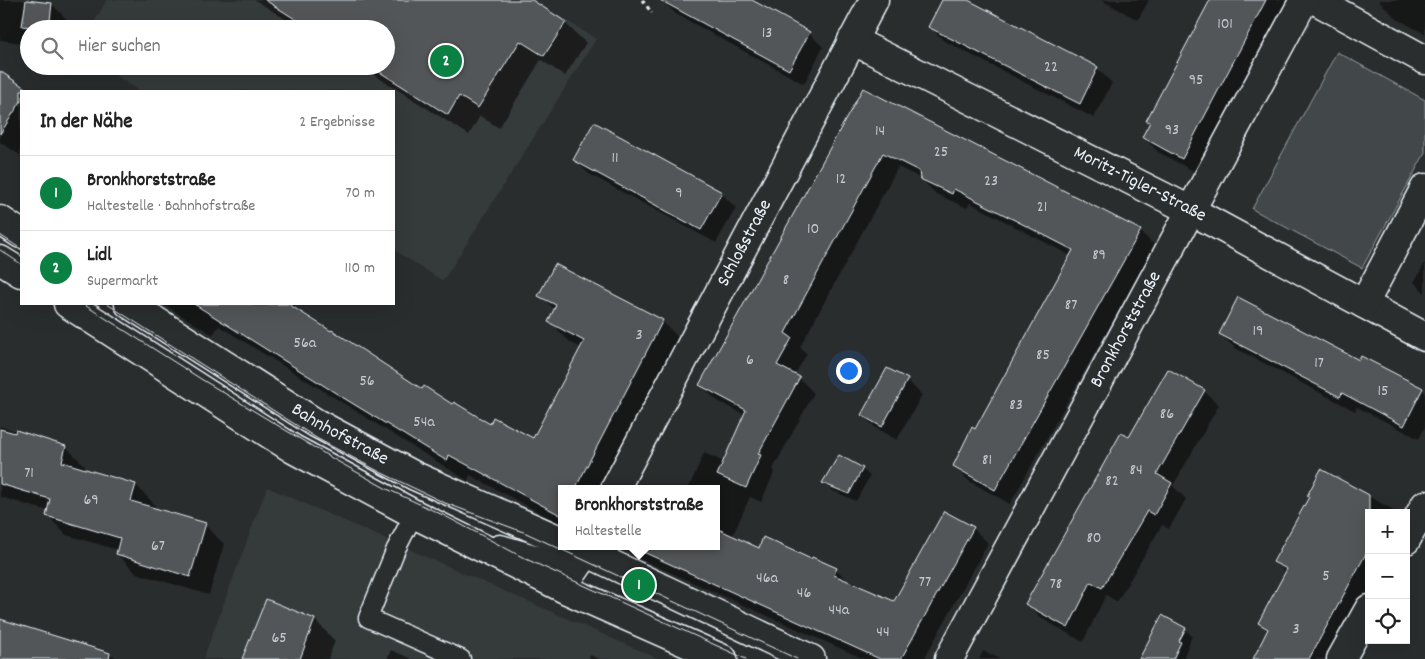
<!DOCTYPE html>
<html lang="de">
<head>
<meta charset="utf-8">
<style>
	:root { --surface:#fff; --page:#f2f2f2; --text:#222; --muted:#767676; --line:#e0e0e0; --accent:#0b8043 }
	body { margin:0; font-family:Dekko,sans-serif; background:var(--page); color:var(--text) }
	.controls { position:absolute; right:15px; bottom:15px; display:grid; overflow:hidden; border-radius:0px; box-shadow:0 5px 20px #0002 }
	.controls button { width:45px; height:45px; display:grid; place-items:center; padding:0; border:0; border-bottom:1px solid var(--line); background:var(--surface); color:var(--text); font:25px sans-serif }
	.you { position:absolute; left:848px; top:370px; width:18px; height:18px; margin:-12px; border:4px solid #fff; border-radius:50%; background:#1a73e8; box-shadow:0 0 0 8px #1a73e833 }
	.badge { display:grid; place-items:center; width:32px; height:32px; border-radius:50%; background:var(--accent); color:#fff; font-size:16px; font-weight:700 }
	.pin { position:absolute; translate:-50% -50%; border:2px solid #fff; box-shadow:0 1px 5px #0006 }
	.popup { position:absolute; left:558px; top:485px; width:162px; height:65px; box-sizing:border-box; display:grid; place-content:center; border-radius:0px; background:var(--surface); filter:drop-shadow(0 1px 4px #0005); font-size:16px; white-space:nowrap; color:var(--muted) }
	.popup b { font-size:19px; color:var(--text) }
	.popup::after { content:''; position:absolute; left:50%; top:100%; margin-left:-10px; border:10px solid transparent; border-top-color:var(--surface) }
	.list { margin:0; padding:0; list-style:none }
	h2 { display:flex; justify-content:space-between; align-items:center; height:65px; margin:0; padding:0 20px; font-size:21px }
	h2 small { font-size:16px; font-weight:400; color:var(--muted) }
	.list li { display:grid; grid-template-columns:32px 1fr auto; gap:15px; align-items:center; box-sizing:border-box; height:75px; padding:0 20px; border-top:1px solid var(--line) }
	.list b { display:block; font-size:19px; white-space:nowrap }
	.list p { margin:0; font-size:16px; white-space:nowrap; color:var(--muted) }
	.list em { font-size:16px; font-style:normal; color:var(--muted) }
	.icon { flex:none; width:28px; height:28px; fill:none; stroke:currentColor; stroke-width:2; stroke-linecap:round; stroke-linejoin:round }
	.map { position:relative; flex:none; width:1425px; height:659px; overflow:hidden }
	.search { position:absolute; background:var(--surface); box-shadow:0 5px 20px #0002; left:20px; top:20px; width:375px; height:55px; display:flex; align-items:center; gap:12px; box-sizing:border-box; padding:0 18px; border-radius:28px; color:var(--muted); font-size:19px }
	.panel { position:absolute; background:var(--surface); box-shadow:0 5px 20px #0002; left:20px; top:90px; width:375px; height:215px; border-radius:0px }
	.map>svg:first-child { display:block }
</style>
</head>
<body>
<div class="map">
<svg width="1425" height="659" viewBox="0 0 1425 659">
	<rect width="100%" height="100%" fill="#2a2d2e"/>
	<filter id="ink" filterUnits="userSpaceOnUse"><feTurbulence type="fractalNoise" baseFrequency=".02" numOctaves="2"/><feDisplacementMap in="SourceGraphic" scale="10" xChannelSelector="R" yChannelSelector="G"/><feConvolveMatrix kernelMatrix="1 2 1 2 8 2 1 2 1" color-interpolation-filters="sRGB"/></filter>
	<g filter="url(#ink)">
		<path fill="#363a3b" d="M107,0h427l62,39 -153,242 -49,-31v-159h-254l-39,-25h285v-37h-296z
			M267,487l392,172h-456z"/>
		<path fill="#424648" stroke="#959ca0" d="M1337,52l88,48v53l-63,115 -110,-59z"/>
		<path fill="#0007" d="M0,0h20l32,4 20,21 -1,4h-42v15l-29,-4z
			M255,0h275l35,23 21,20 -21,33 -24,-16 -42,68 -19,-12 -11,19 -109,-69h26v-37h-85z
			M662,0h87l60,33 14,14 -19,37 -128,-70z
			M943,0h22l132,68 15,15 -18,35 -150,-77 -14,-14z
			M1101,0h48l-11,20z
			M1211,0h76l-90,173 -39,-21 -14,-15 7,-14 -3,-3z
			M1378,0h47v34l-28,-15z
			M0,73l28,18h-7l-1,64 -20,-13z
			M864,89l276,142 15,15 -145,258 -41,-23 -15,-15 22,-35 95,-175 -101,-53 -3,5 -31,-14 -16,-16 -22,-11 -98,180 7,7 -13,22 5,2 15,15 -41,76 2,2 -14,31 -11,-5 -18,40 27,13 53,10 24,9 15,15 44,18 78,-74 15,15 -64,116h-60l-226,-101 -11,-12h89v-57h-28l16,-36 20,9 21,-47 -29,-15 -15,-15z
			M575,160l146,33 15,15 -20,35 -127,-69z
			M1425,263v30l-11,-11z
			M540,295l122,26 21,21 -76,147h-45v36l-92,-50 -2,6 -249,-155 -6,9 -50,-31h122l138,87 67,35 44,14 47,-92 -11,-6 -21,-21 6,-11z
			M1220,334l140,28 62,27 3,3v35l-6,12 -62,-32 -2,4 -120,-63z
			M887,370l20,10 15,15 -25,45 -20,-11 -15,-14z
			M1169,371l35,20 15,14 -46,81 13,13 -17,30 -7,-4 -45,77 -11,-7 -23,47 -42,-24 -15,-15 104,-164z
			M0,426l66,21 19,19 -1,4 52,15 19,20 -1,4 51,16 19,19 -15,51 -73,-22 -19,-19 1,-4 -52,-15 -19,-20 1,-4 -48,-14z
			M862,469l8,7 -14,25 -25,-11 -7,-8z
			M1322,471l68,37 4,5h-25v76l-38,70h-77l14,-28 -8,-8 26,-50 -11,-11 35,-65z
			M315,620l20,21 -7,18h-84z
			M0,621l114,35 3,3h-117z
			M1185,629l7,7 -9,23h-39z
			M391,650l21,9h-25z
			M983,651l18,8h-22z
			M590,655l10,4h-11z"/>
		<path fill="#535759" stroke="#e8f1f8" d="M26,0l26,3 -3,26 -27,-3z
			M265,0h267l34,22 -22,34 -24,-15 -42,67 -19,-12 -11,19 -78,-49h16v-37h-75z
			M660,0h92l58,32 -21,38z
			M942,0h26l130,67 -18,37 -152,-77z
			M1210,0h56l-84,159 -40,-22 8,-15 -4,-1z
			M0,71l28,19 -7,1v10l-21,33z
			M863,88l278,142 -146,260 -42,-24 19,-39 3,2 98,-179 -119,-61 -2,5 -32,-15 -1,-8 -36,-18 -98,180 7,5 -15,27 23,12 -42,77 3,1 -15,33 -29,-13 29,-65 -47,-25z
			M594,122l128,70 -21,38 -128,-70z
			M555,264l108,56 -88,169h-13v27l-113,-61 -2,6 -105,-64 -148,-93h94l43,27 1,-1 90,59 2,-3 28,18 2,-2 36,22 3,-7 40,21 51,-97 -36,-19 8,-17 -18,-9z
			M1238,297l121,63 2,-4 62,32 -19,38 -62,-33 -2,4 -121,-63z
			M887,368l21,11 -26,48 -21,-12z
			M1168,369l37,21 -48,84 15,9 -18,32 -7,-4 -45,77 -11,-6 -23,46 -43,-24 96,-171 8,4z
			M0,429l15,4 1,-3 50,16 -4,16 74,22 -5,17 75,22 -16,54 -74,-23 4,-16 -74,-22 4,-17 -50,-15z
			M839,455l24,13 -14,26 -27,-11z
			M1321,469l48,26v53l-60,111h-56l15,-30 -10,-6 29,-54 -14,-7 36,-65 -2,-1z
			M944,511l30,16 -73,132h-21l-250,-113h86v-18l43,20 4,-11 48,22 1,-2 25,11 -3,7 60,26z
			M266,599l49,20 -15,40h-58z
			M1162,615l24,13 -7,13 2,1 -8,17h-34z
			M0,619l110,34 -1,6h-109z"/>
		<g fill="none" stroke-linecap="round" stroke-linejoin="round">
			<g stroke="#e8f1f8" stroke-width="21">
				<path id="service" d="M414,514l-18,35 -28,69 93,41"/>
			</g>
			<g stroke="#e8f1f8" stroke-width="31">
				<g id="minor">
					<path d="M1315,0l110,60"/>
					<path id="s1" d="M852,40l338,170 235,127"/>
					<path d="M1364,304l61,-116"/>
					<path id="s2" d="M615,489l259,-489"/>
					<path d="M1406,540l19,-35"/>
					<path d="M500,549l74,22 13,-19 2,-6"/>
					<path id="s3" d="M949,659l355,-659"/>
					<path d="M1341,659l28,-50"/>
				</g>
			</g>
			<g stroke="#e8f1f8" stroke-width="31">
				<g id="secondary">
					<path d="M0,220l21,14"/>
					<path d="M0,260l21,13"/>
					<path d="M68,304l225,145 121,65 153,76 156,69"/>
					<path id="s4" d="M129,304l187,119 99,53 147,65"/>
					<path d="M573,546l238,113"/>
				</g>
			</g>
			<path stroke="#e8f1f8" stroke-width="3" stroke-dasharray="4 4" stroke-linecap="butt" d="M642,0l10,13"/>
			<use href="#service" stroke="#2a2d2e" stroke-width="18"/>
			<use href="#minor" stroke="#2a2d2e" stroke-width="28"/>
			<use href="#secondary" stroke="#2a2d2e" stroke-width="28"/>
			<path stroke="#e8f1f8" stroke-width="1" d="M0,235l21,14
				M0,250l21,14
				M83,304l118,75 129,78 55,31 60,28 81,43 220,100
				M107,304l211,135 62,33 65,31 81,30 271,126"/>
		</g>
	</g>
	<g text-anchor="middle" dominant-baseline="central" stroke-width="4" stroke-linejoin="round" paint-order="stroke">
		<g font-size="16" fill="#c3cad0">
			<text x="1225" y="24">101</text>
			<text x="767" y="33">13</text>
			<text x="1051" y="67">22</text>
			<text x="1196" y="80">95</text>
			<text x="1172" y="130">93</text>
			<text x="880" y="131">14</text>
			<text x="941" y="152">25</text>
			<text x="615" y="158">11</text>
			<text x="841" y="179">12</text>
			<text x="991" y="181">23</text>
			<text x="679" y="193">9</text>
			<text x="1042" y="207">21</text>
			<text x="813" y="229">10</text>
			<text x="1099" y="255">89</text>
			<text x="786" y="280">8</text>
			<text x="1071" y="305">87</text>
			<text x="1258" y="331">19</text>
			<text x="639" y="335">3</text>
			<text x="305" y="343">56a</text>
			<text x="1043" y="355">85</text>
			<text x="750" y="360">6</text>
			<text x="1319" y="363">17</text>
			<text x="367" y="381">56</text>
			<text x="1383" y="391">15</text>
			<text x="1016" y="405">83</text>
			<text x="1167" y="414">86</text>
			<text x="424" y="422">54a</text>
			<text x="987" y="460">81</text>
			<text x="1136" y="470">84</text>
			<text x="29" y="473">71</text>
			<text x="1112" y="481">82</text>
			<text x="91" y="500">69</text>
			<text x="1094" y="538">80</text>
			<text x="158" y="546">67</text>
			<text x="1326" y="576">5</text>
			<text x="767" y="578">46a</text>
			<text x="925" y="582">77</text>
			<text x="1056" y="584">78</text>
			<text x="804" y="593">46</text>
			<text x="839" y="610">44a</text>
			<text x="1296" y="629">3</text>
			<text x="883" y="632">44</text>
			<text x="279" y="638">65</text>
		</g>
		<g font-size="19" fill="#e8f1f8" stroke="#2a2d2e">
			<text stroke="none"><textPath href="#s1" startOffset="322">Moritz-Tigler-Straße</textPath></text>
			<text stroke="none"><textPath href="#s2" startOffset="278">Schloßstraße</textPath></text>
			<text stroke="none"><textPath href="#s3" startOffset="374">Bronkhorststraße</textPath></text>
			<text stroke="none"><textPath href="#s4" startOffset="248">Bahnhofstraße</textPath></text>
		</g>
	</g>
</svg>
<div class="controls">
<button>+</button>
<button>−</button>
<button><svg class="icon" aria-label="locate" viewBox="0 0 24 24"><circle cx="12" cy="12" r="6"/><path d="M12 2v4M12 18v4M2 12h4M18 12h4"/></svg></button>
</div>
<div class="you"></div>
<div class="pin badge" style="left:639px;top:585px">1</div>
<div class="popup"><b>Bronkhorststraße</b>Haltestelle</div>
<div class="pin badge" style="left:446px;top:61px">2</div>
<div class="search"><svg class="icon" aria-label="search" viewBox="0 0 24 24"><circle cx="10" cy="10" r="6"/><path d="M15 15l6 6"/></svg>Hier suchen</div>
<section class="panel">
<h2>In der Nähe<small>2 Ergebnisse</small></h2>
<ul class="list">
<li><span class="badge">1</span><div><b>Bronkhorststraße</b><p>Haltestelle · Bahnhofstraße</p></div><em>70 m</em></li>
<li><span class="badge">2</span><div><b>Lidl</b><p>Supermarkt</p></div><em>110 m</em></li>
</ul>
</section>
</div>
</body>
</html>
